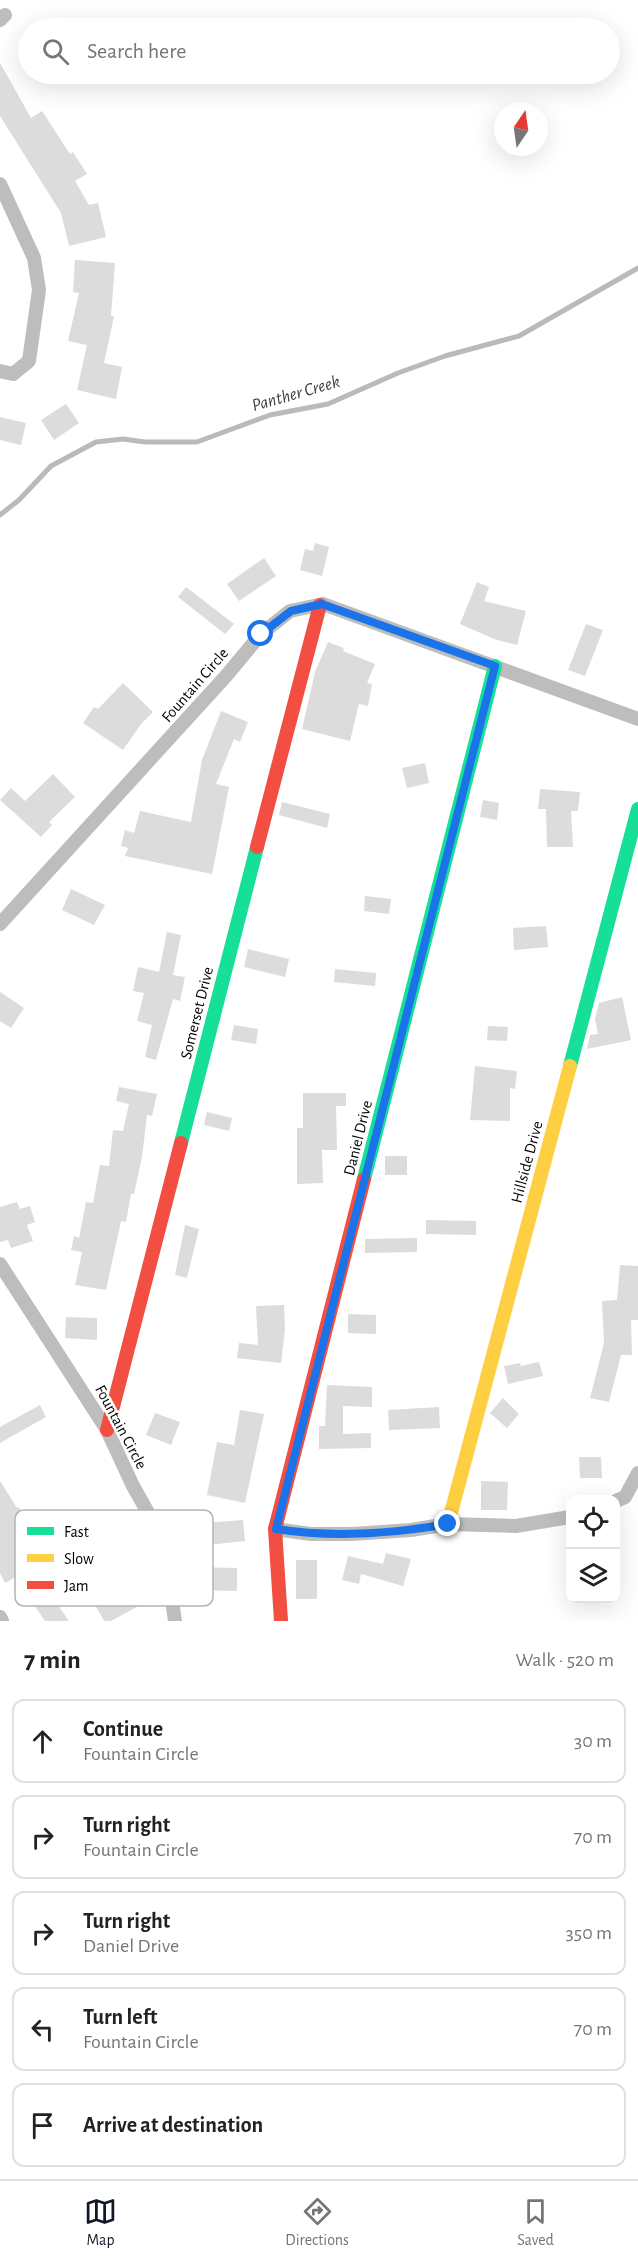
<!DOCTYPE html>
<html lang="en">
<head>
<meta charset="utf-8">
<style>
	:root { --surface:#fff; --page:#f2f2f2; --text:#222; --muted:#767676; --line:#e0e0e0; --accent:#111827 }
	body { margin:0; font-family:"Alegreya Sans",sans-serif; background:var(--page); color:var(--text) }
	.controls { position:absolute; right:18px; bottom:18px; display:grid; overflow:hidden; border-radius:12px; box-shadow:0 6px 24px #0002 }
	.controls button { width:54px; height:54px; display:grid; place-items:center; padding:0; border:0; border-bottom:2px solid var(--line); background:var(--surface); color:var(--text); font:30px sans-serif }
	.compass { position:absolute; left:494px; top:102px; width:54px; height:54px; border-radius:50%; background:var(--surface); box-shadow:0 6px 24px #0002; rotate:13deg }
	.stop { position:absolute; width:18px; height:18px; margin:-14px; border:4px solid #1a73e8; border-radius:50%; background:#fff }
	.stop.end { background:#1a73e8; border-color:#fff; box-shadow:0 2px 6px #0008 }
	.list { margin:0; padding:0; list-style:none }
	h2 { display:flex; justify-content:space-between; align-items:center; height:78px; margin:0; padding:0 24px; font-size:26px }
	h2 small { font-size:20px; font-weight:400; color:var(--muted) }
	.list li { display:grid; grid-template-columns:39px 1fr auto; gap:18px; align-items:center; box-sizing:border-box; height:84px; margin:0 12px 12px; padding:0 12px; border:2px solid var(--line); border-radius:12px }
	.list b { display:block; font-size:22px; white-space:nowrap }
	.list p { margin:0; font-size:20px; white-space:nowrap; color:var(--muted) }
	.list em { font-size:20px; font-style:normal; color:var(--muted) }
	.icon { flex:none; width:33px; height:33px; fill:none; stroke:currentColor; stroke-width:2; stroke-linecap:round; stroke-linejoin:round }
	.map { position:relative; flex:none; width:638px; height:1621px; overflow:hidden }
	.search { position:absolute; background:var(--surface); box-shadow:0 6px 24px #0002; left:18px; right:18px; top:18px; height:66px; display:flex; align-items:center; gap:15px; box-sizing:border-box; padding:0 21px; border-radius:33px; color:var(--muted); font-size:22px }
	.sheet { height:558px; background:var(--surface) }
	nav { display:flex; justify-content:space-around; align-items:center; box-sizing:border-box; height:84px; border-top:2px solid var(--line); background:var(--surface); font-size:16px; color:var(--muted) }
	nav a { display:grid; justify-items:center; gap:3px }
	nav .on { color:var(--accent) }
	.map>svg:first-child { display:block }
</style>
</head>
<body>
<div class="map">
<svg width="638" height="1621" viewBox="0 0 638 1621">
	<rect width="100%" height="100%" fill="#fff"/>
	<g fill="none" stroke-linecap="round" stroke-linejoin="round">
		<path stroke="#bababa" stroke-width="5" d="M0,515l19,-15 32,-34 45,-24 27,-3 22,3h52l73,-27 58,-11 70,-31 47,-17 74,-20 119,-68"/>
	</g>
	<path fill="#dcdcdc" d="M0,63l31,55 11,-7 28,43 3,-2 14,22 -12,7 14,24 9,-2 8,34 -37,9 -8,-33 -61,-97z
		M75,260l40,3 -4,53h3l-10,47 18,4 -6,32 -39,-9 10,-45 -19,-4 11,-48 -6,-1z
		M66,404l13,19 -25,17 -13,-20z
		M0,417l26,6 -5,22 -21,-5z
		M315,543l14,4 -7,29 -22,-6 5,-21 8,2z
		M264,558l12,18 -37,25 -12,-17z
		M477,582l12,5 -5,14 42,10 -9,34 -23,-6 -34,-15z
		M186,587l48,37 -9,10 -47,-37z
		M586,624l17,6 -18,46 -17,-6z
		M328,642l16,6 -1,3 32,13 -8,19 5,1 -4,22 -9,-2 -9,37 -48,-12 13,-57z
		M123,683l30,29 -12,12 -18,26 -40,-27 11,-16 4,2z
		M221,711l27,11 -8,20 -6,-3 -18,45 13,3 -17,87 -87,-18 3,-8 -7,-2 4,-16 9,3 6,-22 51,11 11,-62z
		M425,763l4,20 -22,5 -5,-20z
		M53,774l22,23 -26,25 3,3 -11,12 -41,-37 11,-12 14,13z
		M540,789l40,3 -2,19h-7l2,36h-26l-1,-38h-8z
		M483,800l16,3 -2,17 -17,-3z
		M282,802l48,12 -3,14 -48,-13z
		M71,889l34,16 -11,20 -32,-15z
		M365,896l26,3 -2,15 -25,-3z
		M546,926l2,21 -34,3 -1,-22z
		M167,932l14,3 -8,40 12,2 -5,24 -7,-2 -17,61 -11,-3 7,-32 -15,-4 7,-28 -11,-2 5,-24 21,5z
		M248,949l41,10 -4,18 -41,-10z
		M335,969l41,4 -1,13 -41,-4z
		M0,992l24,16 -13,20 -11,-7z
		M622,997l9,43 -44,9 3,-14 8,-1 -3,-15 4,-16z
		M234,1025l24,4 -2,15 -25,-4z
		M488,1026l20,1 -1,14 -20,-1z
		M475,1066l42,5 -2,18 -5,-1v33l-40,-1z
		M119,1087l38,7 -5,22 -5,-1 -5,42 -8,37h-3l-5,28 -5,-1 -15,69 -31,-5 7,-33 -11,-2 3,-14 5,2 7,-36 7,1 7,-38 9,1 4,-36 10,1 6,-27 -13,-3z
		M303,1093h43v13h-10l1,44h-15l1,33 -26,1v-56h6z
		M207,1112l25,6 -3,13 -25,-6z
		M385,1156h22v19h-22z
		M17,1202l3,7 10,-3 5,16 -8,3 6,16 -22,7 -3,-8 -8,2v-35z
		M426,1220l50,1v14l-50,-1z
		M185,1225l14,4 -12,49 -12,-3z
		M417,1238v14l-52,1v-14z
		M620,1265l18,1v54h-7l1,35h-11l-12,47 -19,-4 14,-55 -2,-42 15,-1z
		M284,1305l1,25 -4,33 -44,-5 2,-15 19,2 -2,-39z
		M348,1314l28,1v19l-28,-1z
		M66,1317l31,1v22l-32,-2z
		M539,1362l4,14 -35,8 -4,-18 16,-3 1,3z
		M327,1385l45,2v20l-29,-1v28l28,-1v15l-52,1v-23h6z
		M503,1398l16,16 -12,14 -17,-15z
		M40,1405l6,12 -46,26v-16z
		M439,1407l1,21 -51,2 -1,-20z
		M240,1410l24,4 -19,89 -38,-8 10,-53 17,3z
		M155,1413l25,9 -9,23 -25,-10z
		M579,1457h22l1,21h-22z
		M0,1481l17,27 2,-1 9,17 -5,3 20,35 -38,21 -5,-10z
		M481,1481l27,1 -1,28h-26z
		M243,1520l2,21 -38,4 -3,-22z
		M107,1546l35,58 -31,17h-7l-11,-20 22,-12 -21,-36z
		M386,1553l25,6 -8,27 -42,-12 -2,10 -17,-4 6,-24 35,8z
		M296,1560h21v39h-21z
		M194,1567l43,1v23l-43,-1z
		M48,1591l21,30h-24l-13,-19z"/>
	<g fill="none" stroke-linecap="round" stroke-linejoin="round">
		<path stroke="#bdbdbd" stroke-width="14" d="M0,20l5,-5
			M0,184l34,74 5,32 -10,71 -16,13 -13,-3
			M0,924l226,-248 35,-42 29,-23 33,-7 315,115
			M0,1264l107,166 26,56 30,53 12,82
			M616,1501l9,-4 13,-24
			M275,1529l36,5h41l59,-4 37,-6 68,2 54,-9
			M0,1617l2,4"/>
		<path stroke="#16e098" stroke-width="14" d="M570,1066l68,-257
			M181,1143l76,-296
			M364,1179l131,-513"/>
		<path stroke="#ffcf43" stroke-width="14" d="M448,1524l122,-458"/>
		<path stroke="#f24e42" stroke-width="14" d="M257,847l63,-242
			M107,1430l74,-287
			M281,1621l-6,-92 89,-350"/>
	</g>
	<g fill="none" stroke-linecap="round" stroke-linejoin="round">
		<path stroke="#1a73e8" stroke-width="8" d="M261,634l30,-23 31,-7 173,62 -219,863c57,9 115,5 172,-5"/>
	</g>
	<g text-anchor="middle" dominant-baseline="central" stroke-width="5" stroke-linejoin="round" paint-order="stroke">
		<g font-size="16" fill="#000" stroke="#fff">
			<text transform="translate(195 685) rotate(-49)">Fountain Circle</text>
			<text transform="translate(197 1013) rotate(-76)">Somerset Drive</text>
			<text transform="translate(358 1138) rotate(-76)">Daniel Drive</text>
			<text transform="translate(527 1162) rotate(-75)">Hillside Drive</text>
			<text transform="translate(121 1427) rotate(62)">Fountain Circle</text>
		</g>
		<g font-size="18" font-style="italic" fill="#3e3e3e" stroke="#fff">
			<text transform="translate(296 394) rotate(-16)">Panther Creek</text>
		</g>
	</g>
	<rect x="15" y="1510" width="198" height="96" rx="9" fill="#fff" stroke="#b2b2b2" stroke-width="1.5"/>
	<rect x="27" y="1527" width="27" height="8" fill="#16e098"/>
	<rect x="27" y="1554" width="27" height="8" fill="#ffcf43"/>
	<rect x="27" y="1581" width="27" height="8" fill="#f24e42"/>
	<g font-size="16" fill="#000">
		<text x="64" y="1537">Fast</text>
		<text x="64" y="1564">Slow</text>
		<text x="64" y="1591">Jam</text>
	</g>
</svg>
<div class="controls">
<button><svg class="icon" aria-label="locate" viewBox="0 0 24 24"><circle cx="12" cy="12" r="6"/><path d="M12 2v4M12 18v4M2 12h4M18 12h4"/></svg></button>
<button><svg class="icon" aria-label="layers" viewBox="0 0 24 24"><path d="M12 4l9 5-9 5-9-5zM3 14l9 5 9-5"/></svg></button>
</div>
<svg class="compass" viewBox="-18 -18 36 36"><path d="M0-13l5 13h-10z" fill="#e53935"/><path d="M0 13l5-13h-10z" fill="#767676"/></svg>
<div class="stop" style="left:261px;top:634px"></div>
<div class="stop end" style="left:448px;top:1524px"></div>
<div class="search"><svg class="icon" aria-label="search" viewBox="0 0 24 24"><circle cx="10" cy="10" r="6"/><path d="M15 15l6 6"/></svg>Search here</div>
</div>
<section class="sheet">
<h2>7 min<small>Walk · 520 m</small></h2>
<ul class="list">
<li><svg class="icon" aria-label="ahead" viewBox="0 0 24 24"><path d="M12 20V5M6 11l6-6 6 6"/></svg><div><b>Continue</b><p>Fountain Circle</p></div><em>30 m</em></li>
<li><svg class="icon" aria-label="right" viewBox="0 0 24 24"><path d="M7 20v-9h11M14 6l5 5-5 5"/></svg><div><b>Turn right</b><p>Fountain Circle</p></div><em>70 m</em></li>
<li><svg class="icon" aria-label="right" viewBox="0 0 24 24"><path d="M7 20v-9h11M14 6l5 5-5 5"/></svg><div><b>Turn right</b><p>Daniel Drive</p></div><em>350 m</em></li>
<li><svg class="icon" aria-label="left" viewBox="0 0 24 24"><path d="M17 20v-9H6M10 6l-5 5 5 5"/></svg><div><b>Turn left</b><p>Fountain Circle</p></div><em>70 m</em></li>
<li><svg class="icon" aria-label="arrive" viewBox="0 0 24 24"><path d="M6 21V4h12l-3 4 3 4H6"/></svg><div><b>Arrive at destination</b></div></li>
</ul>
</section>
<nav>
<a class="on"><svg class="icon" aria-label="map" viewBox="0 0 24 24"><path d="M3 6l6-2 6 2 6-2v14l-6 2-6-2-6 2zM9 4v14M15 6v14"/></svg>Map</a>
<a><svg class="icon" aria-label="directions" viewBox="0 0 24 24"><path d="M12 3l9 9-9 9-9-9zM9 14v-3h6M13 9l2 2-2 2"/></svg>Directions</a>
<a><svg class="icon" aria-label="saved" viewBox="0 0 24 24"><path d="M7 4h10v16l-5-4-5 4z"/></svg>Saved</a>
</nav>
</body>
</html>
